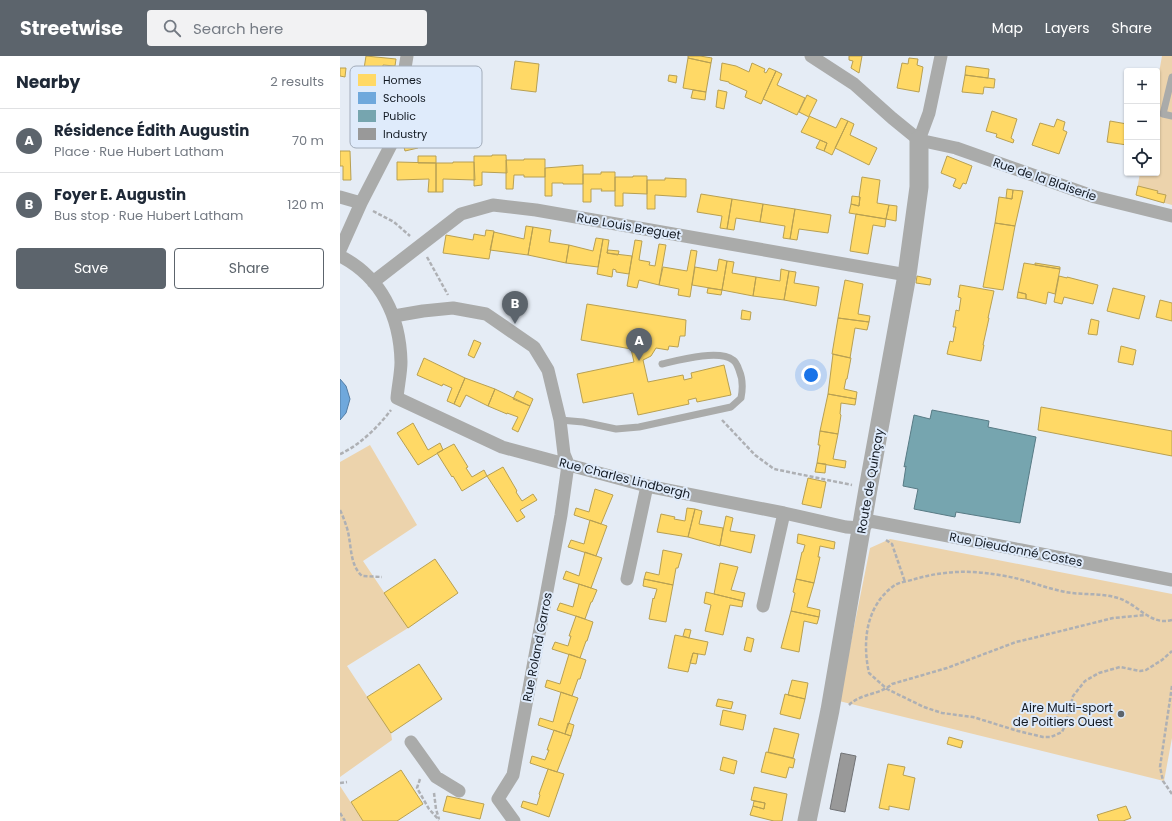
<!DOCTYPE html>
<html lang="en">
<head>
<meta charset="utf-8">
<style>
	:root { --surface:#fff; --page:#f2f2f3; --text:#1f2937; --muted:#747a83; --line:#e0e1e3; --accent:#5c646c }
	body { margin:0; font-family:Poppins,sans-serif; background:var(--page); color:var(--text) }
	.controls { position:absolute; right:12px; top:12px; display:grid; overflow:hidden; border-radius:4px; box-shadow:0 1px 3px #0004 }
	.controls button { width:36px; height:36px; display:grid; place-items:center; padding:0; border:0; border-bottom:1px solid var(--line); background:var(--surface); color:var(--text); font:20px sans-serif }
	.you { position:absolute; left:471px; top:319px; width:14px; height:14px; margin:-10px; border:3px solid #fff; border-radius:50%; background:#1a73e8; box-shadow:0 0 0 6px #1a73e833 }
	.badge { display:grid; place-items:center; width:26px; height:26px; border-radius:50%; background:var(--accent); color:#fff; font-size:13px; font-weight:700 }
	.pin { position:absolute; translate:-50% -33px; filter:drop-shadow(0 1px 2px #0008) }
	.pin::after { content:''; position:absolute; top:21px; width:14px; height:12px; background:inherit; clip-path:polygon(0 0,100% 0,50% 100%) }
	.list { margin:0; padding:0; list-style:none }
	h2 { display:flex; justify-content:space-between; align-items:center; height:52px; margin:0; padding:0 16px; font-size:17px }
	h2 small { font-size:13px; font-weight:400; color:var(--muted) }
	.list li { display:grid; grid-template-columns:26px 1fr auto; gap:12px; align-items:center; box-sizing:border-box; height:64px; padding:0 16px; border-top:1px solid var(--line) }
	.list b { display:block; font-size:15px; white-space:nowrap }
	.list p { margin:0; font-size:13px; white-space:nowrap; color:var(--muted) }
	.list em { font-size:13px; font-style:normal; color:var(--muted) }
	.actions { display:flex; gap:8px; padding:12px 16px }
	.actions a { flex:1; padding:9px 0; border:1px solid var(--accent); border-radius:4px; text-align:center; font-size:14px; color:var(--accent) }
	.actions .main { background:var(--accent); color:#fff }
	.icon { flex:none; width:22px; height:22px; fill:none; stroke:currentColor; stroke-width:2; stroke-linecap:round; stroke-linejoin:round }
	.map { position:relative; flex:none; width:832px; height:765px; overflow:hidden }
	header { display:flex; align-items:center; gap:24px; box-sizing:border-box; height:56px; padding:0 20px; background:var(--accent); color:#fff }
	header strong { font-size:19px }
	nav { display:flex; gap:22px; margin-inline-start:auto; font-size:14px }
	.search { width:280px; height:36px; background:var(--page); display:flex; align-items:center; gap:10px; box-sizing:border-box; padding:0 14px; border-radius:4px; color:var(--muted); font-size:15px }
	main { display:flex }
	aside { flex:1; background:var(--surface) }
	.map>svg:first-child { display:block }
</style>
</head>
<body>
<header>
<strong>Streetwise</strong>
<div class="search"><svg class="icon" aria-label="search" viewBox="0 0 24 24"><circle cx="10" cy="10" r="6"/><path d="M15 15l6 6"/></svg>Search here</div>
<nav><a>Map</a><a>Layers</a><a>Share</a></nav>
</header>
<main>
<aside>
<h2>Nearby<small>2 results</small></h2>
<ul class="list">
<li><span class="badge">A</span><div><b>Résidence Édith Augustin</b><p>Place · Rue Hubert Latham</p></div><em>70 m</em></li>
<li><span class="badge">B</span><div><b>Foyer E. Augustin</b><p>Bus stop · Rue Hubert Latham</p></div><em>120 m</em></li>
</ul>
<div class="actions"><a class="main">Save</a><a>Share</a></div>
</aside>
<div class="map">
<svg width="832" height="765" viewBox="0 0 832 765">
	<rect width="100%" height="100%" fill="#e5ecf5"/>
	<path fill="#ecd3ac" d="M822,0h10v149l-36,-10 4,-22h17v-89z
		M30,389l47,80 -54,36 45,67 -61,38 44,67 1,7 -52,37v-315z
		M550,483l282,55v144l-8,43 -325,-80 31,-153z
		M0,730l23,35h-23z"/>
	<path fill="#ffd966" stroke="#b8a052" d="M26,0l30,3 -1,7 -12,-1 -1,11h-2l-2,20 -18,-2z
		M348,0h12l12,2 -1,5 -23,-5z
		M509,0h13l-3,17 -8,-5 2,-7 -4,-1z
		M348,2l23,5 -5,29 -23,-4z
		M569,2l9,1 -1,6 6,2 -4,25 -22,-4 5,-25 6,1z
		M175,5l24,3 -3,28 -25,-3z
		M382,7l14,3 13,6 3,-9 13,6 -1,3 2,1 3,-5 7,3 -15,33 -16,-7 2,-6 -18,-8v-1l-9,-2z
		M626,10l23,3 -1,9 -23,-3z
		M0,12h6l-1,9 -5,-1z
		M436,15l6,3 -5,11 28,13 -8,17 -34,-16z
		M329,19l8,1 -1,7 -8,-2z
		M625,19l30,4 -1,9 -10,-1 -1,7 -21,-2z
		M353,34l13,2 -1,8 -14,-2z
		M378,34l9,2 -3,17 -8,-2z
		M467,39l10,5 -8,16 27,12 5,-10 7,3 -16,34 -8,-4 3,-8 -26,-11 8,-15 -10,-5z
		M652,55l25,8 -6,19 3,2 -1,3 -17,-6 1,-3 -11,-3z
		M717,63l8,3 -2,8 4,2 -8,22 -27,-9 8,-22 14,4z
		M508,65l6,3 -4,11 27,13 -8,17 -34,-17z
		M770,65l17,3v21l-20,-3z
		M76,84l2,8 -13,3 -2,-8z
		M480,84l7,3 -3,8 -8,-3z
		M0,95h10l1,29h-8v-14h-3z
		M152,99h14l1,18 -25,-1v13l-8,1v-30h18z
		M78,100h18v7h-18z
		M607,100l25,10 -6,18 -3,-1 -3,6 -7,-3 3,-7 -15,-6z
		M184,103h21v18h-21v-2h-10l-1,14h-7v-29h18z
		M57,106l39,1v29h-8l1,-13 -32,1z
		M113,106h21l1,18 -32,-1v13h-7v-29h17z
		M243,109v19h-20v-1h-11v13h-7v-28z
		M261,116h14v19h-14l1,-2h-11v13h-8v-28h18z
		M293,120h14v18l-24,-1v13h-8v-29h18z
		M522,121l18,3 -3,23 12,2 -3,14 -37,-6 2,-9 8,2 1,-9h-1z
		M325,122l21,1v18l-31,-2v14h-8v-29h18z
		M798,130l20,5 -1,2 9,2 -2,8 -28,-8z
		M667,133l6,1 -1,9 -6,-1z
		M673,134l10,1 -8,35 -20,-3 4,-26 13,2z
		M361,138l31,5 -5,30 -7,-1 2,-12 -25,-4z
		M512,140l8,1 -1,9 -8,-2z
		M392,143l31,5 -3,18 -24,-4 -2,12 -7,-1z
		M423,148l32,5 -5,30 -7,-1 2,-12 -25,-4z
		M549,149l8,1 -1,15 -10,-2z
		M455,153l36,6 -3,18 -29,-4 -2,11 -7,-1z
		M516,158l30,5 -1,8 -12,-2 -5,29 -18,-3z
		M655,167l20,3 -12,64 -20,-3z
		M186,170l7,1 -5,28 -38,-5 4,-18 30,7z
		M193,171l18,3 -2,12 20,3 -3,18 -38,-8z
		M146,174l8,1 -5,28 -46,-6 3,-18 27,5 1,-6 11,2z
		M256,182l7,1 -5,28 -32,-4 3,-18 24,6z
		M263,183l6,1 -2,13 25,3 -3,18 -13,-2v-2l-3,-1 -1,8 -15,-3z
		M295,184l7,1 -3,19 11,2 -1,3 6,1 4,-22 7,1 -7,40 -20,-5 -2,8 -10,-2z
		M268,194l11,1 -1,4 -11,-2z
		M351,194l6,1 -7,46 -12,-2 1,-6 -20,-4 4,-18 24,4z
		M379,203l8,2 -5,29 -30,-5 3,-18 22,4z
		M387,205l7,1 -2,11 24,4 -3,19 -31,-6z
		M684,207l36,6 -5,25 -7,-2 -2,12 -20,-5v-5l-8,-2z
		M695,207l25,4v2l-25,-4z
		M441,213l8,2 -5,29 -31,-4 3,-19 24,4z
		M449,215l7,1 -2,11 25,4 -3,19 -32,-6z
		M577,220l14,3 -1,6 -14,-2z
		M719,220l8,2v-1l31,8 -5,19 -29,-7 -2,7 -8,-2z
		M505,224l18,4 -5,30 12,2 -1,6 -31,-4z
		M620,229l34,6 -6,27h1l-6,27h1l-3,16 -34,-7 3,-13 3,1 3,-15h-3l3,-17 3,1 2,-13 -3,-1z
		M368,232l14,2 -1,5 -14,-2z
		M773,232l32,8 -6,23 -32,-8z
		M678,236l8,2v5l-9,-1z
		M820,244l12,3v18l-16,-4z
		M247,248l99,16 -1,16h-5l-2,11 -9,-1 -1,4 -12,-2 -5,8 -8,4 5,22 35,-7 1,5 8,-2 -1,-5 33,-8 7,30 -34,7 -1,-4 -8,2 1,4 -51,11 -5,-22 -50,10 -6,-29 57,-12 -3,-13 -50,-9z
		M402,254l9,2 -1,8 -9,-1z
		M498,262l31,4 -2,8 -12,-2 -5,30 -18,-4z
		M751,263l8,2 -2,14 -9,-1z
		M134,284l7,3 -7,15 -6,-3z
		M781,290l15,4 -3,15 -15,-3z
		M493,298l18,4 -4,21h-1l-2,10 13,3 -1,7 -28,-5z
		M84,302l41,20 -11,26 -7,-3 5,-13 -9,-4 -1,2 -25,-11z
		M125,322l30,11 -7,17 -22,-11 -6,12 -6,-3z
		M155,333l35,17 -12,26 -6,-3 6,-12 -11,-4v1l-19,-8z
		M177,335l16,8 -3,7 -17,-7z
		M488,338l28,5 -1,6 -14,-2 -1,11 1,1 -3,19 -18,-3z
		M701,351l131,24v25l-134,-26z
		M73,367l15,27 12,-7 3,7 -25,15 -21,-32z
		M480,375l18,3 -5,25 13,2 -1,7 -28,-5 3,-18h-2z
		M114,388l14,23 -2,1 6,9 12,-7 3,6 -25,15 -9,-15 -1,1 -15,-24z
		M477,407l9,1 -1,9 -10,-1z
		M163,411l14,24 -1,1 6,9 11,-7 4,6 -17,10 5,7 -8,5 -30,-46z
		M468,422l18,4 -5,26 -19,-4z
		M255,433l18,6 -12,29 -27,-9 2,-7 13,4z
		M347,452l8,1 -7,28 -31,-5 4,-18 14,3 -1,2 11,2z
		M355,453l7,2 -3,13 24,4 -3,18 -32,-9z
		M386,460l7,2 -3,13 25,4 -4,18 -31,-8z
		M250,464l17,6 -11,30 -28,-9 3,-7 13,4z
		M458,478l37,8 -1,7 -14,-3 -2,11h2l-6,26 -18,-4 6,-27h1l2,-7 -8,-2z
		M323,494l19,4 -4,14h-2l-3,17 -29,-6 2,-7 13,3z
		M245,496l17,6 -11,30 -28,-9 3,-8 13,5z
		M95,503l23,34 -50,35 -24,-35z
		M380,507l18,4 -7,23 14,3 -2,8 -29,-7z
		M304,523l29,6 -7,37 -17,-3 4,-21 1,1 3,-10 -14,-3z
		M456,523l18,4 -7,24 13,3 -1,7 -28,-6 4,-18 -2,-1z
		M239,528l18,6 -5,12h-1l-6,17 -28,-9 3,-7 13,4z
		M366,536l37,9 -1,6 -12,-2 -7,30 -18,-4 6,-26 -7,-2z
		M451,555l28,6 -2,7 -13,-3 -5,31 -18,-4z
		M236,560l17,6 -6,19h-1l-6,17 -28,-9 3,-7 13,4 3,-10h-2z
		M345,573l6,1 -2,8 -6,-2z
		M335,579l33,7 -3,13 -12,-2 -5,19 -20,-4z
		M407,581l7,2 -3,13 -7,-2z
		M353,597l5,1 -2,10 -6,-1z
		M229,598l17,6 -6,19h-2l-6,17 -27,-9 2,-7 13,4z
		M79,608l23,35 -51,34 -24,-36z
		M452,624l16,3 -3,16 -17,-4z
		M221,636l17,6 -13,36 -27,-9 2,-7 13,4z
		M445,638l20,5 -5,20 -20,-5z
		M378,643l15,3 -2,7 -15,-3z
		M383,654l23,5 -3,15 -23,-5z
		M228,667l6,2 -3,11 -6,-2z
		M434,672l25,6 -6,24 -25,-6z
		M214,674l17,6 -14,36 -27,-9 2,-7 13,4 4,-10h-2z
		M609,681l14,4 -2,7 -14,-4z
		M426,696l29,7 -2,9 -4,-1 -3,11 -25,-6z
		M383,701l14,4 -3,13 -14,-4z
		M548,708l17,3 -2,8 12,3 -6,32 -20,-4v4l-10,-2z
		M208,713l16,5 -15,43 -28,-10 2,-6 14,4 3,-10 -1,-1z
		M61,714l22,34 -26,17h-34l-12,-19z
		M414,731l33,7 -5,27h-8l-24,-6 3,-9 11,3 1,-6 -14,-3z
		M107,740l37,8 -4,15 -37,-8z
		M414,745l11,2 -1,6 -11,-3z
		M786,750l5,12 -8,3h-24l-2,-6z"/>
	<path fill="#6fa8dc" stroke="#537da4" d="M0,323l6,7 4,13 -4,14 -6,7z"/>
	<path fill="#76a5af" stroke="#587b85" d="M592,354l57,11 -1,6 48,10 -16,86 -64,-11 -1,5 -41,-8 4,-20 -15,-3 3,-20 -2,1 10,-52 16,4z"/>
	<path fill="#999" stroke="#717376" d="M501,697l15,3 -11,56 -15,-3z"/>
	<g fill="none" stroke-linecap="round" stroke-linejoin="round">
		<path stroke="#aeb0b4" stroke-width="2.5" stroke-dasharray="4 2" stroke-linecap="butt" d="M33,155l21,11 16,14
			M87,201l21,38
			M382,364l33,35 19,14 78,16
			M0,398c20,-9 38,-27 51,-44
			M0,454c3,6 5,12 7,18 5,17 2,36 15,48l20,1
			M546,484l6,4 13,38
			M832,564c-22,6 -34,-16 -54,-22 -19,-6 -38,-2 -57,-7 -19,-4 -37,-12 -56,-15 -32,-6 -58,-6 -90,3 -6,2 -15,3 -20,6 -29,20 -33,56 -26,88l18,16 37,18 18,6 31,4 45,14 25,6h8l11,-5 4,-9 7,-27 12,-15 14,-8 21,-6 20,4 6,-1 16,-10 10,-9
			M832,630l-12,81 3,14 9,13
			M509,649c12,-12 31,-10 43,-21l55,-16 69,-26 17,-4 80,-20 33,-3
			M80,723l-3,9 12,21 10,11
			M0,727l7,-1
			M94,737l2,16 3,10
			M0,757l5,8"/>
		<path stroke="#aaabaa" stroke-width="7" d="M832,21l-9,37 9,2
			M220,364l23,2 33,7 23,-2 92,-20 10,-9c2,-10 2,-19 -2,-28 -1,-3 -3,-8 -6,-10 -14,-11 -54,0 -71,4"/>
		<path stroke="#aaabaa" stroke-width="13" d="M471,0l43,28 38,34 27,22 37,8 139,49 77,19
			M579,84l10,-27 12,-57
			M0,141l21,6
			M0,194l21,-47 32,-62 14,-85
			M0,200c41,21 60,60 61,106 0,11 -3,24 -4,36l105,49 145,39 137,27 62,14 16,1 8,-7 151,29 151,30
			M33,226l88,-68 32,-9 43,5 371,65
			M54,260l29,-5 30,-3 33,6 48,33 14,23 12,50 4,34 4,10 -1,8 -6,43 -48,260 -15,24 16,22
			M287,523l20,-93
			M423,550l21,-93
			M71,686l25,35 23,14"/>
		<path stroke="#aaabaa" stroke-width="19" d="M467,765l23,-111 38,-221 39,-214 12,-88v-47"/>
	</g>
	<circle fill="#5c646c" stroke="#dfebfb" stroke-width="1.5" cx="781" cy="658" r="4"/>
	<g text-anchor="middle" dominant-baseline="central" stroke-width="4" stroke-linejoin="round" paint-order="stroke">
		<g font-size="12" fill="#131a23" stroke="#dfebfb">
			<text transform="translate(705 123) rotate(19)">Rue de la Blaiserie</text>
			<text transform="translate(289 170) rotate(10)">Rue Louis Breguet</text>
			<text transform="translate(285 422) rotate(14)">Rue Charles Lindbergh</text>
			<text transform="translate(530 425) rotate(-80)">Route de Quinçay</text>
			<text transform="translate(676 493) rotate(11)">Rue Dieudonné Costes</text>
			<text transform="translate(197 591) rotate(-79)">Rue Roland Garros</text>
		</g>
		<g font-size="12" fill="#131a23" stroke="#dfebfb" text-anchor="end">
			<text x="773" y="651">Aire Multi-sport<tspan x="773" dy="14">de Poitiers Ouest</tspan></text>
		</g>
	</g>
	<rect x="10" y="10" width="132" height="82" rx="6" fill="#dfebfb" stroke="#a2acba" stroke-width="1"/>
	<rect x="18" y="18" width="18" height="12" fill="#ffd966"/>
	<rect x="18" y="36" width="18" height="12" fill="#6fa8dc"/>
	<rect x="18" y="54" width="18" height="12" fill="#76a5af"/>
	<rect x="18" y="72" width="18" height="12" fill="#999"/>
	<g font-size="11" fill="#131a23">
		<text x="43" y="28">Homes</text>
		<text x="43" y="46">Schools</text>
		<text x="43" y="64">Public</text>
		<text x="43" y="82">Industry</text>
	</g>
</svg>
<div class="controls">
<button>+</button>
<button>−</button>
<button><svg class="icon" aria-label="locate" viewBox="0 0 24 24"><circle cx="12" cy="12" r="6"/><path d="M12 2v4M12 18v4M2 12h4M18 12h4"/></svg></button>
</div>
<div class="you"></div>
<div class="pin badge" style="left:299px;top:305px">A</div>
<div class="pin badge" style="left:175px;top:268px">B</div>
</div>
</main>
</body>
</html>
